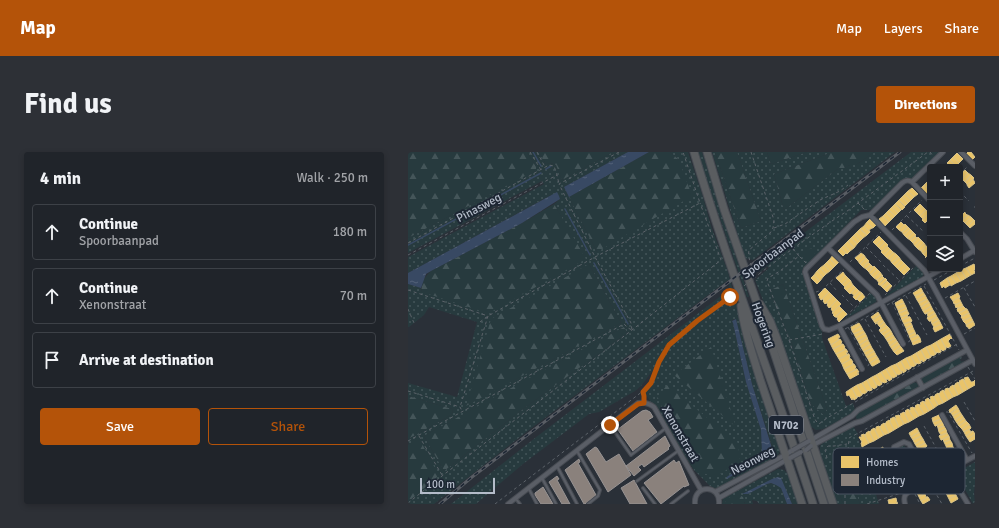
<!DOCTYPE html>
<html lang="en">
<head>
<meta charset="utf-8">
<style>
	:root { --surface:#20242a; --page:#2d3036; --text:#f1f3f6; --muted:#a2a4a8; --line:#3d4147; --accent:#b45309 }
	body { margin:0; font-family:Signika,sans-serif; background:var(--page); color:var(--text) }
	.controls { position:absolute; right:12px; top:12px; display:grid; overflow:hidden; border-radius:4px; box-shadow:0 2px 6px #0003 }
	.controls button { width:36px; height:36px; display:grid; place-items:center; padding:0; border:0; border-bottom:1px solid var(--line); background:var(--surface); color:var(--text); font:20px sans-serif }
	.scale { position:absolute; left:12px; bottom:10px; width:75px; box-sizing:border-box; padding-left:4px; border:2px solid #b4bcc9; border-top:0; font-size:11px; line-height:14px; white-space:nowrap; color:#b4bcc9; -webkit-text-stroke:3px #1d2633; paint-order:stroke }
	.stop { position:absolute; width:12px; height:12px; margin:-9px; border:3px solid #b45309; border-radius:50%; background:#fff }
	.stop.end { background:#b45309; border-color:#fff; box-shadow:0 1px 4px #0008 }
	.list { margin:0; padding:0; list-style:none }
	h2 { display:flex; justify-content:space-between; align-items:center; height:52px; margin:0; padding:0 16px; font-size:17px }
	h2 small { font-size:13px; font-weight:400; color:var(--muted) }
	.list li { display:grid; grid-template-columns:26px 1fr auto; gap:12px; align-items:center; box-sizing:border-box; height:56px; margin:0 8px 8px; padding:0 8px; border:1px solid var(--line); border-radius:4px }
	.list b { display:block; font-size:15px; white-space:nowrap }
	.list p { margin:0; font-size:13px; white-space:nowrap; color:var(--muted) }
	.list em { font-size:13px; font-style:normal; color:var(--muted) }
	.actions { display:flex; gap:8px; padding:12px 16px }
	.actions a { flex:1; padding:9px 0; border:1px solid var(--accent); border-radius:4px; text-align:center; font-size:14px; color:var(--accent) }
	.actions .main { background:var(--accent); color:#fff }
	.icon { flex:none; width:22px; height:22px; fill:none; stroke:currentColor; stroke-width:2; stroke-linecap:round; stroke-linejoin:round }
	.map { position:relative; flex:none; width:567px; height:352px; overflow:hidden; border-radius:4px }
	header { display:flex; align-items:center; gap:24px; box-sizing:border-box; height:56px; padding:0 20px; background:var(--accent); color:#fff }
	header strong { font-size:19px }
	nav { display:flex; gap:22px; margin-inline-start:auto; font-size:14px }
	.intro { display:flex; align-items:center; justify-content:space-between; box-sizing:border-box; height:96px; padding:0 24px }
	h1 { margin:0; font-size:28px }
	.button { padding:10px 18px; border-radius:4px; background:var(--accent); color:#fff; font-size:14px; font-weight:700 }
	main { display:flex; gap:24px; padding:0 24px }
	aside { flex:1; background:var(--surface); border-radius:4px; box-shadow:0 2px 6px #0003 }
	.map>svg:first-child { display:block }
</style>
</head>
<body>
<header>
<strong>Map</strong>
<nav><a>Map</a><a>Layers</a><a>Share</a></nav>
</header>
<div class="intro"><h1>Find us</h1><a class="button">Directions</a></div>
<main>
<aside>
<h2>4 min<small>Walk · 250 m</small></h2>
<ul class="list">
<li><svg class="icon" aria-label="ahead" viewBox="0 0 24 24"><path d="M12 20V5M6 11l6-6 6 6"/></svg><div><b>Continue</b><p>Spoorbaanpad</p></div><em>180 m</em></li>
<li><svg class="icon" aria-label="ahead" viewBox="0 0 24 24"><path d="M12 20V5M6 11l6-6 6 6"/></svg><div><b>Continue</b><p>Xenonstraat</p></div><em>70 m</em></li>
<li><svg class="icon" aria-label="arrive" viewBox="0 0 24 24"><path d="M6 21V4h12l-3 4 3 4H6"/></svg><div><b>Arrive at destination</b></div></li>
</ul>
<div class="actions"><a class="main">Save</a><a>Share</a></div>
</aside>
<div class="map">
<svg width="567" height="352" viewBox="0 0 567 352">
	<defs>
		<pattern id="grass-dots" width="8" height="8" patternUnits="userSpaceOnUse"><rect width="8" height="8" fill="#273a3e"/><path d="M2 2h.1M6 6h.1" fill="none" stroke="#445559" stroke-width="1.8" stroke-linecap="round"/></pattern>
		<pattern id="forest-firs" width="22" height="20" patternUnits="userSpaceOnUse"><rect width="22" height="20" fill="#273a3e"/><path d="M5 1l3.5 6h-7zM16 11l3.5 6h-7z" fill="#445559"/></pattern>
		<pattern id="park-tufts" width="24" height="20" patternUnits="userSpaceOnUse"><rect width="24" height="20" fill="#273a3e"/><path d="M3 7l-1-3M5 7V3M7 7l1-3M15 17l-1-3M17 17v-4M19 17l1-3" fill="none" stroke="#445559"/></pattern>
		<pattern id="water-ripples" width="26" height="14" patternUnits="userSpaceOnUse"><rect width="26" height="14" fill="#384963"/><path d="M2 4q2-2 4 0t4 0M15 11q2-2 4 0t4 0" fill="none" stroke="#526178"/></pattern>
	</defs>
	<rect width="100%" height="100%" fill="#2a3038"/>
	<path fill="url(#grass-dots)" fill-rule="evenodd" d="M119,0h12l7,12 4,-1 6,2 6,15 51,-28h15l-64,35 33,65 82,-92 -9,-8h18l15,45 8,29 17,46 5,19 -43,33 -25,22 -12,24 -12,16 -6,5 -36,21 -10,2 -66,50 -47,40h-25l84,-66 195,-149 -2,-9 -199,150 -95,74h-26v-2l6,-5 -6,-58 43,-24 2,-4 -1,-2 -44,-13v-13l49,14 20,-75 -48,-15 -5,8 -15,12h-1v-43l13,4 1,4 163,-33 -31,-55 6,-5 -9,-4 -143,78v-16l136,-73 -2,-3 -134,72v-15l127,-68 1,-3zM181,112l32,59 -154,82zM216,175l3,6 -104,76 -79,62 -20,-35z
		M289,0h5l47,145h-2z
		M304,0h3l26,76 20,-7 -24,-69h30l4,12 36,-12h26l-59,22 10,36 55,-42h5l6,-3h6l18,-13h21l-142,108 -8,-2z
		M503,0h29l-27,27 -6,-1 -5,2 -28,29 -6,1h-7l-59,60 20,62v6l24,68 7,-3 2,7 -8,7 -24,12 -7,1 -6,-4 -43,-116 -12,-30 14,-12 -2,-2 -7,6 -1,-5zM375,132l44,125 -4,5 -12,-10 -19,-60 -23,-53z
		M509,113l6,6 1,3 -2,3 -37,20z
		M463,141l6,5 -1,4 -31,17z
		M327,143l4,18 41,134c0,5 -1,8 -5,11l-58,31 -7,-3 -16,-16 -49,-77 9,-12 8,-20 8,-14 23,-20zM328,167l16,65 20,62 -3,7 -42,26 1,-3 31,-18 2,-2 1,-2 -1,-24 -15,-48 -13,-59 -1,-3z
		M445,274l5,8 -1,1 22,69h-19l-14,-37 -10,17 7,20h-6l-17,-50v-8l4,-5z
		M496,293l18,35 -7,4 -3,-1 -16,-31 1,-3z
		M567,310v21l-1,10 1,11h-2l-17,-31z
		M370,317l6,1 5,5 11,29h-8l-12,-27 -36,16c14,2 22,-19 37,-5l6,16h-28l-2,-3 -5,-1 1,4h-8v-2l-19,-3 -1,5h-3l1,-6 3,-3 11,-4z"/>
	<path fill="url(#forest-firs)" d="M0,0h119l9,15v3l-128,68z
		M131,0h74l-51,28 -6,-15 -5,-2 -5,1z
		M241,0h21l9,8 13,36 -95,56 -28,-55z
		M307,0h22l24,69 -20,7z
		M359,0h40l-36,12z
		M425,0h41l-18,13h-6l-6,3h-5l-55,42 -10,-36z
		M146,52l32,55 -97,54 -8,-2 -59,-19c-2,-7 3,-16 9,-21l91,-48z
		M181,112l32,59 -155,83 25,-87z
		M375,132l44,125 -4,5 -12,-10 -19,-60 -23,-53z
		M216,175l3,6 -104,76 -79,62 -20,-35 98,-54z
		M303,195l25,80 -62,-52z
		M552,204l2,2 -2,1 1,3 2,-1 2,2 -38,21c-3,0 -5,-1 -6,-4l2,-4z
		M505,230l4,1 2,3 -1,2 -59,33 -3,-3v-4l2,-2z
		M259,233l71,58 2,18 -23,15 -17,-3 -43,-75z
		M0,244l44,13 1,2 -2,4 -43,24z
		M9,288h3l18,34 -1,3 -29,25v-57z
		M438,314l14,38h-17l-7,-20z
		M329,342l6,3 2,7h-20l1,-5z"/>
	<path fill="url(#park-tufts)" d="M403,96l5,7 -8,8 -7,-8z"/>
	<path fill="url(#water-ripples)" d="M220,0h21l-80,45 -5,-10z
		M149,40l2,4 1,3 -38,24 -91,48 -5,3 -5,14 -13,-4v-11z
		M328,167l16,65 20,64 -3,5 -42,26 -1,-1 2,-2 31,-18 2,-2 1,-2 -1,-24 -15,-48 -13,-59 -1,-2z
		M370,325l3,1 11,26h-5l-6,-16 -5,-3 -5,-2 -4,1 -19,10h-6l30,-15z"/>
	<path fill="#e9c46a" stroke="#d9c286" d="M560,0h3l4,5 -3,3 -6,-6z
		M549,1l6,6 -4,4 -6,-6z
		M545,5l6,6 -3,3 -6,-6z
		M542,8l6,6 -1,-1 -2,2h-2l-4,-4z
		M557,18l3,3 -6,6 -2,-2v-3z
		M560,21l3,2 -6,7 -3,-3z
		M563,23l3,3 -7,7v-1l-2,-2z
		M566,26l-1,1 2,4 -6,5 -2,-3z
		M519,30l3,2v7l-6,-6z
		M516,33l6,6 -3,3 -6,-6z
		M504,36l6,6 -4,3 -6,-6z
		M500,39l6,6 -3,3 -6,-6z
		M497,42l6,6 -3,3 -6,-6z
		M494,45l6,6 -3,3 -6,-6z
		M491,48l6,7 -3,3 -7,-6z
		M487,52l6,6 -3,3 -6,-6z
		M512,52l3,3 -6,6 -3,-3z
		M484,55l6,6 -3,3 -6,-6z
		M515,55l3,3 -6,6 -3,-3z
		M481,58l6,6 -3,3 -6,-6z
		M518,58l3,3 -7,7 1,-1 -3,-3z
		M557,60v1l2,2h1l-6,5 -2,-3z
		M478,61l6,6 -3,3 -6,-6z
		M521,61l-1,1 2,2v2l-5,5 -3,-3z
		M560,63l3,2 -6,6 -3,-3z
		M475,64l6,6 -4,4 -6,-7z
		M563,65l3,3 -6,6 -3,-3z
		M462,67l6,6 -3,3 -6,-6z
		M566,68l1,1v3l-5,4 -2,-2z
		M459,70l6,6h-1l-3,2 1,2 -6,-6z
		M493,70l3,3 -5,5 -3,-3z
		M497,72l3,3 -6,5 -3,-2z
		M456,74l6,6 -3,3 -7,-6z
		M500,75l2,2 -6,6 -2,-3z
		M452,77l7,6 -4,3 -6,-6z
		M502,77l3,3 -6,6 -3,-3z
		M449,80l6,6 -3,3 -6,-6z
		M505,80l3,3 -6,5 -3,-2z
		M446,83l6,6 -3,3 -6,-6z
		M471,84l3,3 -6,6 -3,-3z
		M507,84l2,2 1,-1 -5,6 -3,-3z
		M510,85l3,3 -6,6 -2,-3z
		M443,86l6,6 -3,4 -6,-7z
		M474,87l3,3 -6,6 -3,-3z
		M513,88l3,3 -6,6 -3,-3z
		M440,89l6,7 -4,3 -6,-6z
		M477,90l3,3 -7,7 1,-1 -3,-3z
		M516,91l2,3 -5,5 -3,-2z
		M436,93l6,6 -3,3 -6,-6z
		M480,93l-1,1 3,3 -6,6 -3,-3z
		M518,94l3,2 -6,6 -2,-3z
		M433,96l6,6 -1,-1 -3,3 -5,-5z
		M521,96l1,5 -5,5 1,-1 -3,-3z
		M482,97l3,3 -6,6 -3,-3z
		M485,100l3,2 -6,6 -3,-2z
		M453,101l3,2 -6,6 -3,-3z
		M488,102l3,3 -7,6 -2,-3z
		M425,103l6,7 -3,3 -6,-6z
		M456,103l2,3 -6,6 -2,-3z
		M491,105l2,3 -6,6 -3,-3z
		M458,106l3,3 -6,6 -3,-3z
		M422,107l6,6 -3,3 -6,-6z
		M493,108l3,3 -6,6 -3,-3z
		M461,109l-1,1 3,3 -5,4 -3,-2z
		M419,110l6,6 -3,3 -6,-6z
		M496,111l3,3 -6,6 -3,-3z
		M566,112l1,2v3l-1,1 1,3 -4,2 -5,-7z
		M416,113l6,6 -4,3 -6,-6z
		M463,113l2,2 1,-1 -5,6 -3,-3z
		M466,114l3,3 -6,6 -2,-3z
		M499,114l3,3 -6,6 -3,-3z
		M412,116l6,6 -3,3 -6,-6z
		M558,116l5,7 -5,3 -5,-8z
		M469,117l3,3 -6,6 -3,-3z
		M553,118l5,8 -5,3 -5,-8z
		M409,119l6,6 -3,4 -6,-6z
		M435,120l2,3 -6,6 -3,-3z
		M472,120l2,3 -5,5 -3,-2z
		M548,121l5,8 -5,2 -5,-7z
		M406,123l6,6 -3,3 -6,-6z
		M437,123l3,3 -6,6 -3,-3z
		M475,123l-1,1 2,2 -6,6 1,-1 -2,-3z
		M543,124l5,7 -5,3 -4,-8z
		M440,126l3,3 -7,7 1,-1 -3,-3z
		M477,126l2,2 -6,6 -3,-2z
		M539,126l3,7 -5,3 -1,-2 -2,2 -2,-5z
		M443,129v1l2,3 -6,6 -3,-3z
		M479,129l3,3 -6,5 -3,-3z
		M482,132l2,2 -5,6 -3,-3z
		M445,133l3,3 -6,6 -3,-3z
		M417,136l4,4 -8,8 -2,-3 1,-1 -2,-1z
		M448,136l3,3 -6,6 1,-2 -3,-2 -1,1z
		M513,136l2,4 -8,4 -2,-3z
		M451,139l3,2 -6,7 -3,-3z
		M421,140l4,4 -8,8 -2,-3 1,-1 -1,-1 -2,1z
		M515,140l2,3 -8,5 -2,-4z
		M454,141l3,4 -5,5 -3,-3 -1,1z
		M550,141l2,4 -7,4 -3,-4z
		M517,143l2,4 -8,4 -2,-3z
		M425,144l4,4 -8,8 -2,-3 1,-1 -2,-1 -1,1z
		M552,145l-1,1 2,4 -6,3v-2l-1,1 -1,-3z
		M494,147l2,4 -8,3 -1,-3z
		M519,147l2,3 -8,5 -2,-4z
		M429,148l4,4 -9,9 1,-1 -2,-3 1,-1 -2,-1 -1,1z
		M521,150l2,4 -8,5 -2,-4z
		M553,150l2,4 -6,3h1l-1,-2 -1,1 -1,-3z
		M496,151l2,4 -8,3 -2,-4z
		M433,152l-2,2 4,4 -8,7 -2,-2 1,-1 -2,-1z
		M523,154l2,4 -8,4 -2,-3z
		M555,154l3,3h1l-8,4v-2l-1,1 -1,-3z
		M498,155l1,3 -8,3 -1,-3z
		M559,157l2,4 -8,4 1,-1 -3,-3z
		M435,158l4,4 -8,8 -2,-3 1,-1 -2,-1h-1z
		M499,158l2,4 -8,3 -2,-4z
		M525,158l2,3 -8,5 1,-1 -1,-4 -2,1z
		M470,160l2,3 -7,5 -2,-3z
		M527,161l2,4 -8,4 -2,-3z
		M561,161l2,4 -8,4v-2v1l-2,-3z
		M499,162l1,3h2l-8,3 -1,-3 8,-3z
		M472,163l2,4 -7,4 -2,-3z
		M502,165l2,4 -8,3 -2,-4z
		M529,165l2,3 -7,4 -1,-3h-2z
		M563,165l2,4 -7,4v-1l-3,-3z
		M474,167l2,3 -5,4 -2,-3 -2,1z
		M531,168l2,4 -8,4 1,-1 -2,-3z
		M502,169l2,4 -6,3 -2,-4 8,-3z
		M565,169l2,4 -6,4 -1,-2h-1l-1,-2z
		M476,170l2,3 -7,5 2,-2 -2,-2z
		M451,171l2,3 -9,5 -1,-4z
		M533,172l2,4 -8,4 -2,-4z
		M478,173l3,3 -8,5 -2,-3z
		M504,173l1,3 -6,3 -1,-3z
		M453,174l2,4 -9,4 -2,-3z
		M481,176l2,3 -7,5 -3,-3z
		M505,176l2,4 -6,3 -2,-4z
		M455,178l2,3 -9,5 -2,-4z
		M483,179l2,4 -7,4 -2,-3z
		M507,180l1,3h2l-8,3 -1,-3z
		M457,181l2,4 -9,4 -2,-3z
		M430,182l2,3 -2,1 1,2 1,-1 -9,6 -3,-6z
		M542,182l2,5 -1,-1 -3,3 3,5 -3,2 -1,-1 -2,1 1,1 -5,-10z
		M485,183l2,3 -7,4 -2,-3z
		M510,183l2,3 -8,4 -2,-4z
		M459,185l1,3 -8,5 -2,-4z
		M487,186l2,3 -7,5 -2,-4z
		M512,186l1,4 -8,3 -1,-3z
		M432,187l2,3 -1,1 1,2 1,-1 -10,5 -2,-4z
		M533,187l5,10 -3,2 -1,-1h-2l1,2 -5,-10z
		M460,188l2,4 -8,5 -2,-4z
		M489,189l2,3 -7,5 -2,-3z
		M528,190l5,10 -3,1 -1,-1 -1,1v1l-5,-9z
		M435,192l2,3 -1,1 1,1h1l-10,5 -3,-5z
		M462,192l2,4 -8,4 -2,-3z
		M491,192l2,3 -7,5 -2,-3z
		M523,193l5,9 -3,2 -1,-1 -1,1v1l-5,-10z
		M493,195l3,4 -7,4 -3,-3z
		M518,195l5,10 -3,2 -1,-1 -1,1v1l-5,-10z
		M464,196l2,3 -8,5 -2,-4z
		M438,197l2,3 -2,1 1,1h2l-10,5 -3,-5z
		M513,198l5,10 -3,2 -1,-2 -1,1v2l-5,-10z
		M466,199l2,4 -8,4 -2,-3z
		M508,201l5,10 -3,1 -1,-1 -1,1v1l-5,-9z
		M441,202l1,3 -1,1 1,1h1l-9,5 -3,-5z
		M468,203l2,3 -8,5 -2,-4z
		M503,204l5,9 -3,2 -1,-1 -1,1v1l-5,-10z
		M470,206l2,4 -7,4h-1l-2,-3z
		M498,206l5,10 -3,2v-1h-2v2l-5,-10z
		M443,207l2,3 -1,1 1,1h1l-10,5 -2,-5z
		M493,209l5,10 -3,2v-2l-2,1 1,1 -6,-9z
		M446,212l2,3 -1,1v1h2l-10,5 -3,-5z
		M488,212l6,9 -4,2v-1l-2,1 1,1 -6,-10z
		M483,214l6,10 -4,2v-1l-2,1 1,1 -6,-10z
		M449,217l2,3 -2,1 2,1 -9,5 -3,-5z
		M478,217l6,10 -3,2 -1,-2 -2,1 1,2 -6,-10z
		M473,220l6,10 -3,1 -1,-1 -2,1 1,1 -6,-9z
		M468,223l6,9 -3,2 -1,-1 -2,1 1,1 -5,-10z
		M464,225l5,10 -3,2 -1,-1h-2l1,2 -5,-10z
		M560,225l3,5h1l3,-1 -1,-1 1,1v4l-7,4 -5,-10 1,2 1,-1 -1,-2z
		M555,227l5,10 -5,3 -5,-10 1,1 1,-1 -1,-1z
		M459,228l5,10 -3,1 -1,-1 -1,1v1l-5,-9z
		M550,230l5,10 -5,3 -5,-10 1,1 1,-1v-1z
		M454,231l5,9 -3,2 -1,-1 -1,1v1l-5,-10z
		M449,233l5,10 -3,2 -1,-1 -1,1v1l-5,-10z
		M545,233l5,10 -5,2 -5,-9 1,1 1,-1v-1z
		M444,236l5,10 -3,2 -1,-2 -1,2 -3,-5 -2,1 -1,-4z
		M540,236l5,9 -5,3 -5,-10 1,1h1v-2z
		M535,238l5,10 -5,3 -5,-10 1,1 1,-1v-1z
		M530,241l5,10 -5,2 -5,-9 1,1 1,-1v-1z
		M525,244l5,9 -4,3 -6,-10 1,2 2,-1 -1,-2z
		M520,246l6,10 -5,3 -6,-10 1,1 2,-1 -1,-1z
		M515,249l6,10 -5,3 -6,-10 1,1 2,-1 -1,-1z
		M510,252l6,10 -5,2 -6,-9 1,1 2,-1 -1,-1z
		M548,253l2,3 -8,5 -1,-3z
		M505,255l6,9 -5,3 -6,-10 1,1h2l-1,-2z
		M550,256l2,4 -7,4 -2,-3z
		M500,257l6,10 -5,3 -5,-10v1l2,-1 -1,-1z
		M496,260l5,10 -5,2 -5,-9v1l2,-1 -1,-1z
		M552,260l2,3 -7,5 -2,-4z
		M491,263l5,9 -5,3 -5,-10 1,2 1,-1 -1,-2z
		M531,263l2,4 -8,3 -1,-4z
		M554,263l2,3 -7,5 -2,-3z
		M486,265l5,10 -5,3 -5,-10 1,1 1,-1 -1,-1z
		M556,266l2,3 -7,5 -2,-3z
		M533,267l2,3 -8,4 -2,-4z
		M481,268l5,10 -5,3 -5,-10 1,1 1,-1v-1z
		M558,269l3,3 -7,5 -3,-3z
		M535,270l1,4 -6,2 -1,-3 -2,1z
		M476,271l5,10 -5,2 -5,-9 1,1 1,-1v-1z
		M561,272l2,4 -7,4 -2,-3z
		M471,274l5,9 -5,3 -5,-10 1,1h1v-2z
		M536,274l2,3 -7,3 -1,-4z
		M466,276l5,10 -5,3 -5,-10 1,1 1,-1v-1z
		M509,276l2,4 -8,5 -2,-4z
		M563,276l-2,1 2,3 2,-1 -7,5 -2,-4z
		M538,277l1,4 -8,3 2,-1 -2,-3z
		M461,279l5,10 -5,2 -5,-9 1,1 1,-1v-1z
		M565,279l2,3 -7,5 -2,-3z
		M511,280l2,4 -8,4 -2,-3z
		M539,281l2,3 -8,4 -2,-4z
		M456,282l5,9 -7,4 -1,-4 1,-1 -3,-5h3l-1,-2z
		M567,282v5l-5,3 -2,-3z
		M513,284l2,3 -8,5 -2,-4z
		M541,284l1,4 -6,2 -1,-3 -2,1z
		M515,287l2,4 -8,4 -2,-3z
		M542,288l2,3 -6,3 -2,-4z
		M517,291l2,3 -9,5 -1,-4z
		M544,291l1,4 -6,2 -1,-3z
		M475,295v3l2,-1 1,3 -9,5 -3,-5z
		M517,295l2,4 -7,3 -2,-3 9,-5z
		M545,295l2,3 -6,3 -2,-4z
		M544,336l2,4 -7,3 -2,-3z
		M513,337l1,2 2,-1 2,3 -7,4 -2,-4 2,-1 -1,-1z
		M546,340l2,3 -7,4 -2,-4z
		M518,341l-1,1 1,3h2l-7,4 -2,-4z
		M548,343l2,4 -7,4 -2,-4z
		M520,345l2,3 -7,4 -2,-3z
		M488,346l1,5h1l-3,1h-6l-1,-4z"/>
	<path fill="#8a817c" stroke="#979393" d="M238,258l4,2 3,5 -5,3 9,12 -24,19 -15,-21h-1l25,-19z
		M257,284l5,10 -2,2 1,1 -25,18 -2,-3 -4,3 3,3 -7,6 -8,-10z
		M187,295l2,1 9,14 13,-8 12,21 -23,17 -22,-38z
		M171,307l1,3 -2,1 18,32 -11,9h-1l-19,-34z
		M266,308l2,3 3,-2 10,24 -5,2v-1l-23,18 -17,-21z
		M149,324l2,3 -2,1 13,24h-8l-13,-22z
		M226,328l13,24h-17l-9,-16z
		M135,335l10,17h-12l-6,-9v-2z"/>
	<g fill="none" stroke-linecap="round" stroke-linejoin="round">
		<path stroke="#384963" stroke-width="1.5" d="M125,0l8,14
			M138,17l5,-3
			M157,57l25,46
			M0,93l133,-72
			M186,111l34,61"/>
		<g stroke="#484c53" stroke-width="4">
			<path id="lane" d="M202,273l21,30 35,-27
				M169,299l23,39 -2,6 -10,8
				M149,314l20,38
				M134,326l14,26
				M229,329l41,-30
				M235,336l12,16
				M121,337l8,15
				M108,347l4,5
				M263,352l17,-13"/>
		</g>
		<g stroke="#484c53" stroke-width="6">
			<path id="street" d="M553,0l14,14
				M504,30l18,19
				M462,63l55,56 50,93
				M552,80l7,7 8,13
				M420,96l49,47 26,49
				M552,107l15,-9
				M534,117l-103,57 -10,4 -5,-1 -2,-3 -17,-54 1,-3 48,-47 8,-5 8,-2 32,-32c4,-3 6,-3 10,-1l31,-30
				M431,174l23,43
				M509,225l6,11
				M534,263l25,45
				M403,288l41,-24 6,-6 109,-60
				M403,294l44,-23 7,-2 111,-61
				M540,319l20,33
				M521,329l-20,-37 -5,-2 -10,5 -1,5 19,38c21,-11 42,-23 63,-34
				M307,340l70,-37 8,-5
				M311,346l69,-39
				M100,352l130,-101c6,-1 11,0 16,4l47,83
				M287,352c-2,-20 26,-20 24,0
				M497,352c-2,-8 0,-10 7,-14"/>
		</g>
		<g stroke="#474c53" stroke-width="9">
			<path id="highway" d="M286,0c35,119 81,234 119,352
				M299,0l17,57 48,137 52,158
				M352,152l10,17 7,18 56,165
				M333,154c3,25 12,49 19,73l42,125"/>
		</g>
		<path stroke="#5d636a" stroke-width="1" stroke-dasharray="3 3" stroke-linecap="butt" d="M122,0l11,18
			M129,0l8,15
			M211,0l-60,32 36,73 36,66 1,7
			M343,0l23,68 -1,8 -2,4 -22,18c-2,9 5,22 8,31
			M522,0l3,4
			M552,22l8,-8
			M552,40l9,9
			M450,51l8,8
			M566,55h1
			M499,64l17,16
			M366,76l11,-4 35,-24 20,-9 8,-6
			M484,78l30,-30
			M521,86h1
			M0,91l141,-78 5,1 3,9 2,9
			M458,95l15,15
			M385,97l6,7
			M0,103l149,-80
			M442,110l31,-30
			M398,111l-7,-7 -19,15 -12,7 -1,3 22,59 25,77 2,4 3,3 8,-6 132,-75
			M475,113l16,15
			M552,114l15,-8
			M351,122c21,-16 41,-31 63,-46 12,-9 25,-16 36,-25l70,-51
			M526,128l20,-11
			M422,131l7,8
			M516,134l35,64
			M556,136l11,19
			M0,138l80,26 -28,91
			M408,140l6,-2 22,-21
			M434,143l12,12
			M477,143l29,-28
			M498,144l21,39
			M537,146l30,-17
			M484,150l18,39 -2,1
			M479,153l39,-21
			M0,157l6,14
			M438,164l24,-23
			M457,167l21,38
			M72,170l8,-6 107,-59 105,-54 -17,-51
			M440,175l21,38 -4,2
			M437,177l34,-19
			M556,182l11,-6
			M381,188l34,-6
			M560,215l7,12
			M0,239l52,16 2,4
			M235,240l2,6
			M556,250l11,19
			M538,260h2l24,41
			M516,274l22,40
			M11,284l23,39
			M0,289l216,-117 4,4 4,2
			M419,306l-2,-8 3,-4h6l13,-2
			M497,313l8,-4
			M523,333l11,19
			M507,342l5,10
			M0,351l34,-27 190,-146 89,-70 -21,-57
			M87,352l148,-113 8,-8 8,-21 10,-17 28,-24 33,-24
			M437,352v-12l4,-54 126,-68
			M459,352l31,-10 3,1"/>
		<use href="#lane" stroke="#5a5e66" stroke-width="2"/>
		<use href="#street" stroke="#5a5e66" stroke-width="4"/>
		<use href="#highway" stroke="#5a5d60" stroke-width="7"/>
		<g stroke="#595d64" stroke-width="3">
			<path id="rail" d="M32,352l32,-27 428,-325"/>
		</g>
		<use href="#rail" stroke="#1d2633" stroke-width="1.5" stroke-dasharray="4.5" stroke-linecap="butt"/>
		<g stroke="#484c53" stroke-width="6" stroke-linecap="butt">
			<path id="street-bridge" d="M385,298l16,-9
				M398,298l5,-4
				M382,306l11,-6"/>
		</g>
		<path stroke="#5d636a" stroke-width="1" stroke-dasharray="3 3" stroke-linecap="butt" d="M322,145l29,-23"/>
		<use href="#street-bridge" stroke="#5a5e66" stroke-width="4"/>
	</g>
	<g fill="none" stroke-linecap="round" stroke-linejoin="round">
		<path stroke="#b45309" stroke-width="5" d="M202,273l28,-21 6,-1v-7l-1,-4 8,-9 8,-21 10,-17 28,-24 33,-24"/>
	</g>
	<g text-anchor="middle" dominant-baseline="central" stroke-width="4" stroke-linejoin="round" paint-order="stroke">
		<rect fill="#1d2633" stroke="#878f9c" stroke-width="1" x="361" y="264" width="34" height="18" rx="3"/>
		<g font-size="11" font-weight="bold" fill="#b4bcc9">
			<text x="378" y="273">N702</text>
		</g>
		<g font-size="12" fill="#b4bcc9" stroke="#1d2633">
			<text transform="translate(71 56) rotate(-28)">Pinasweg</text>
			<text transform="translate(365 102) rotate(-37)">Spoorbaanpad</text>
			<text transform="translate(355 173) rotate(70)">Hogering</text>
			<text transform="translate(272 282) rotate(60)">Xenonstraat</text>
			<text transform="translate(345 309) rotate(-28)">Neonweg</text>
		</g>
	</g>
	<rect x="425" y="296" width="132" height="46" rx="6" fill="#1d2633" stroke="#4a5360" stroke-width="1"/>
	<rect x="433" y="304" width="18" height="12" fill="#e9c46a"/>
	<rect x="433" y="322" width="18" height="12" fill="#8a817c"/>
	<g font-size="11" fill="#b4bcc9">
		<text x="458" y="314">Homes</text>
		<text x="458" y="332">Industry</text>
	</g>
</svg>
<div class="controls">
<button>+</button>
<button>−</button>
<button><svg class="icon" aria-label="layers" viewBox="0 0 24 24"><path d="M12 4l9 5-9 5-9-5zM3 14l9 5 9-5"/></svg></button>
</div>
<div class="scale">100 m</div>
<div class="stop" style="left:322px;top:145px"></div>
<div class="stop end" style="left:202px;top:273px"></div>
</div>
</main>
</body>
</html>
